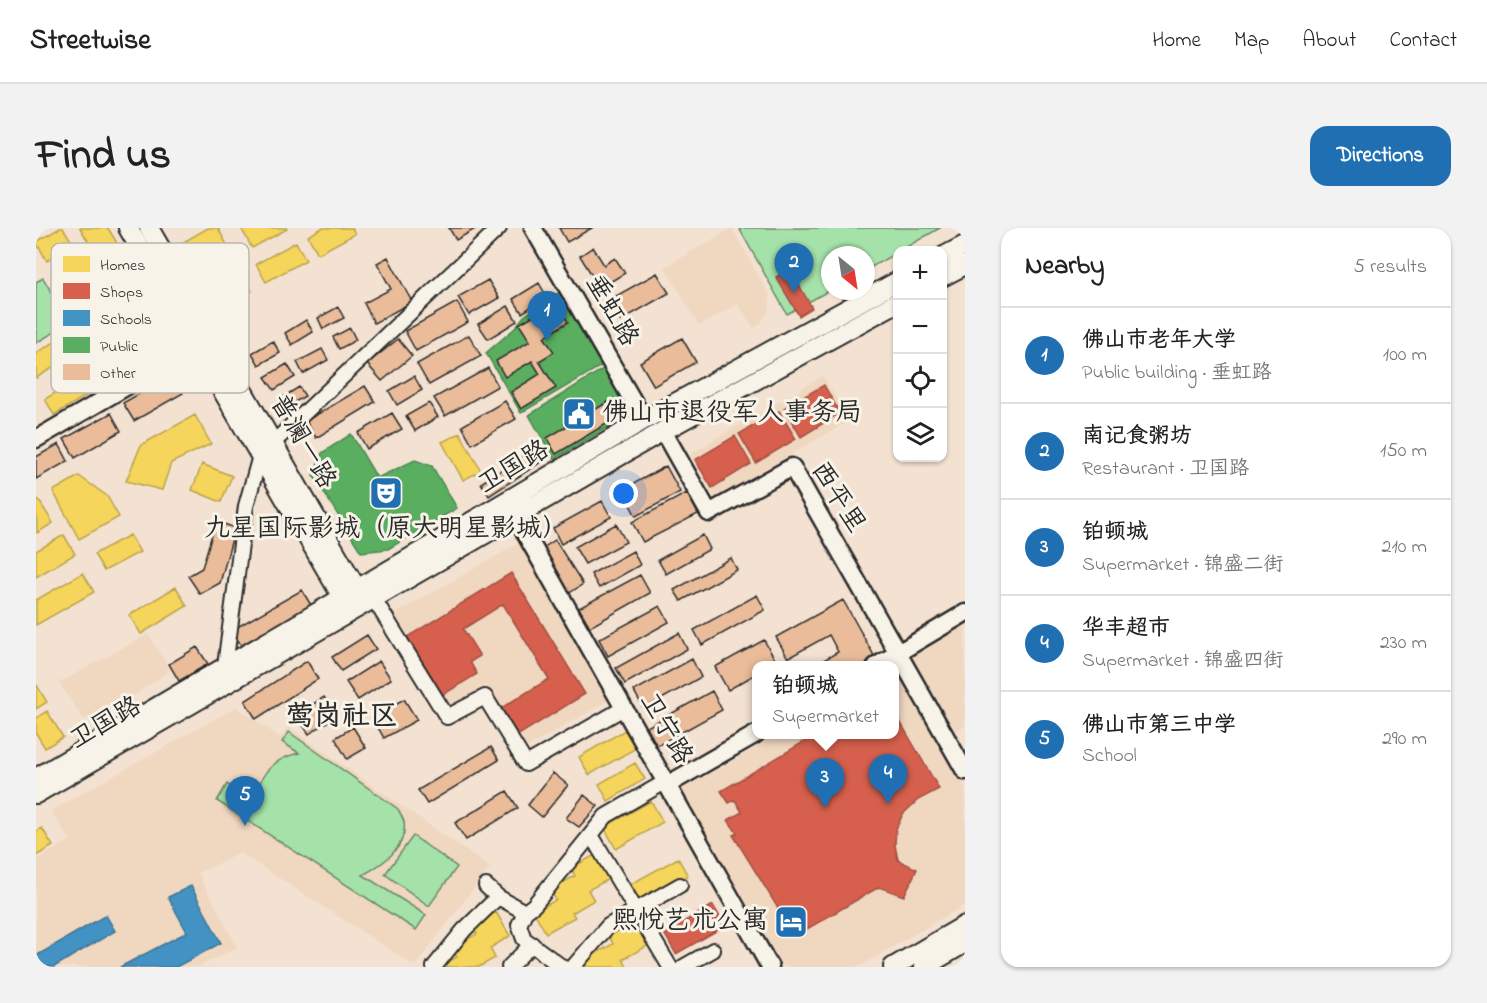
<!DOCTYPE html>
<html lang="en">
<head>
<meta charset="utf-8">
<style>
	:root { --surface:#fff; --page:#f2f2f2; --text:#222; --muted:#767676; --line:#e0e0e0; --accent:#1f6fb2 }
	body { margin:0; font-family:"Indie Flower","LXGW WenKai TC",sans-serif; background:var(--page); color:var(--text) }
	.controls { position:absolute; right:18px; top:18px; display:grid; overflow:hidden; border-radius:12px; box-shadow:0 2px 4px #0004 }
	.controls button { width:54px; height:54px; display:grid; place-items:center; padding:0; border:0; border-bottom:2px solid var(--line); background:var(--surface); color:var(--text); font:30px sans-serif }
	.compass { position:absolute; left:785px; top:18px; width:54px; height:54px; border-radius:50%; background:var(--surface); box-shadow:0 2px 4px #0004; rotate:150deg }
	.you { position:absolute; left:588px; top:266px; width:21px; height:21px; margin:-15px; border:4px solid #fff; border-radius:50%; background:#1a73e8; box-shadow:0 0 0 9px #1a73e833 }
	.badge { display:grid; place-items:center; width:39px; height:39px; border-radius:50%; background:var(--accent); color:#fff; font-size:20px; font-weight:700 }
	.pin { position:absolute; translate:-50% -50px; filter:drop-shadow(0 2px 3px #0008) }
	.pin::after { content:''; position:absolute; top:32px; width:21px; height:18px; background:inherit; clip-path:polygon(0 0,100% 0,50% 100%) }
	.popup { position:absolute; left:716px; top:433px; width:147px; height:78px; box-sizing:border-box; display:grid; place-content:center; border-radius:12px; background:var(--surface); filter:drop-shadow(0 2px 4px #0005); font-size:20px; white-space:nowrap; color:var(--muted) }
	.popup b { font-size:22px; color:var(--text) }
	.popup::after { content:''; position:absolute; left:50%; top:100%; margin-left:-12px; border:12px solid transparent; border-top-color:var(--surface) }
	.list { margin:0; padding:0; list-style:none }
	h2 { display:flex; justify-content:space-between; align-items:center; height:78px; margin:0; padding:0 24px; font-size:26px }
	h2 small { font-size:20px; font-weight:400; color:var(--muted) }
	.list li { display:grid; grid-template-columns:39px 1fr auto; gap:18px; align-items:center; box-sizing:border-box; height:96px; padding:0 24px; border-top:2px solid var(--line) }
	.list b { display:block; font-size:22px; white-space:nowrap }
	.list p { margin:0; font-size:20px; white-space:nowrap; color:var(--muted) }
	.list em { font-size:20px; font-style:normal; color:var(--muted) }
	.icon { flex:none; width:33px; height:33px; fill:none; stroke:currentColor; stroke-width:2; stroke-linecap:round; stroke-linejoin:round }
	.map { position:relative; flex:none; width:929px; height:739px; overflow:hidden; border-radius:18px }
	header { display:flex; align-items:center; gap:36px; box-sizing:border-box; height:84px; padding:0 30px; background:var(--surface); border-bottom:2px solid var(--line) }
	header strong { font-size:28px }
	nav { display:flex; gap:33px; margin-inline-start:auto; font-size:21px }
	.intro { display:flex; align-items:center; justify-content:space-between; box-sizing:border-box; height:144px; padding:0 36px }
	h1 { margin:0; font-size:42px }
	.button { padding:15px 27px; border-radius:18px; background:var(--accent); color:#fff; font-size:21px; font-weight:700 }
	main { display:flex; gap:36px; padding:0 36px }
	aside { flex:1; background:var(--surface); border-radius:18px; box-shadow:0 2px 4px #0004 }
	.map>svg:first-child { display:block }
</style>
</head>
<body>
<header>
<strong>Streetwise</strong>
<nav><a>Home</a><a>Map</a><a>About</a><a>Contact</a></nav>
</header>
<div class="intro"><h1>Find us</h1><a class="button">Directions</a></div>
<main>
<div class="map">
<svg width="929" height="739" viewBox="0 0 929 739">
	<rect width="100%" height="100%" fill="#f3e2d1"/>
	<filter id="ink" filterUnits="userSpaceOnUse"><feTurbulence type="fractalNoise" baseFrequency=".0167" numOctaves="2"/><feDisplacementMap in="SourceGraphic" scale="12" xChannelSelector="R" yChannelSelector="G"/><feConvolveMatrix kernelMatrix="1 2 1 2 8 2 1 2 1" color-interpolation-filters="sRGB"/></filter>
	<g filter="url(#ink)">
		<path fill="#f0d7c0" d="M696,0l38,68 -1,14 -9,14 -6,4 -16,-24 -39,22 -34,-59z
			M787,148l26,45 -134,77 -25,-44z
			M485,314l88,158 -85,49 -38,-64 -39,23 -58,-91z
			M929,396v102l-10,5 -45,-74z
			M112,406l22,36 -40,28 -46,22 -25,-37z
			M860,439l69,120v118l-107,62h-75l-102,-177 97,-55 116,-1v-66z
			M200,479l45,31 7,-11 202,140 -75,99 -175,-113 -42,20 39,74 -39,20h-162v-107l34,-20 -19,-29z"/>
		<path fill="#a5e2a9" stroke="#68866a" stroke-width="1.5" d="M703,0h201l-74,42v-15h-36v35l-43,24z
			M7,50l27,45 -34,20v-61z
			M253,504l109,77c2,4 5,9 6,13 4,26 -23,43 -41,53l63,40 -10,15 -199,-129 10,-17 34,22c-1,-4 -4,-10 -3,-14 2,-22 22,-35 41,-39l-17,-11z
			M377,608l44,31 -28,39 -44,-32z"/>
		<path fill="#f6d55c" stroke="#b9a24d" stroke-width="1.5" d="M24,0h3l11,17 -27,16 -11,-19z
			M44,0h28l22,37 -20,12z
			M172,0h10l9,17 -36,20 -11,-21z
			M205,0h46v1l-35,19z
			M286,0h30l3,6 -37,20 -10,-18z
			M260,14l10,18 -40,22 -10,-18z
			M44,33l16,28 -27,16 -16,-27z
			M179,42l10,19 20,-11 7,13 -34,18 -18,-32z
			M97,44l39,69 -19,11 -40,-68z
			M80,75l10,18 -41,25 -11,-18z
			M22,112l11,18 -33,20v-25z
			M102,113l10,15 -41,24 -9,-15z
			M49,147l9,16 -40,24 -9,-16z
			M159,187l16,29 -40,19 -9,27 -36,-9 15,-36z
			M424,205l21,38 -18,9 -21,-38z
			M166,236l30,12 -11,26 -29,-12z
			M43,248l28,20 12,21 -40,22 -26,-48z
			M2,271l15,24 -16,10 -1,-32z
			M28,307l11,19 -39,23v-26z
			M94,307l10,17 -36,19 -10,-17z
			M47,345l11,19 -58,33v-25z
			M140,359l11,19 -46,28 -12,-19z
			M0,456l11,18 -11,7z
			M11,483l16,26 -18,11 -9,-15v-15z
			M589,502l11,18 -47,27 -10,-18z
			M599,535l10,16 -37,22 -9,-17z
			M615,573l12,21 -47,27 -12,-22z
			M6,600l11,18 -17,10v-25z
			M559,627l14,24 -21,11 6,10 -22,13 3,4 -29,16 -12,-21 22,-12 -6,-10 25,-14 -4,-8z
			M642,630l10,18 -47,26 -10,-18z
			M460,684l14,24 -20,12 5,10 -16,9h-40l18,-10 -6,-9 26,-14 -5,-8z
			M599,693l14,24 -26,14 4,8h-42l-3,-6 31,-17 -4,-8z"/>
		<path fill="#d6604d" stroke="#a35043" stroke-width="1.5" d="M754,41l22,39 -13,8 -23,-39z
			M788,157l16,28 -39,24 -17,-29z
			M743,183l17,28 -40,24 -17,-29z
			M699,208l16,28 -39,24 -17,-28z
			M475,345l74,121 -68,42 -16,-28 48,-29 -46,-75 -40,25 17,27 -10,6 7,12 -36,22 -37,-57z
			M858,483l45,78 -21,11 -15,14 -7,15 -1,16 3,15 19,9 -13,27 -25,-9 -84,49 -62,-101 4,-2 -9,-13 14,-8 -7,-12 -6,3 -8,-12 96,-57h77z
			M677,677l12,21 -49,28 -12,-21z"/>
		<path fill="#4393c3" stroke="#3c7495" stroke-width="1.5" d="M155,658l30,57 -45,24h-56l67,-35 -19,-35z
			M70,687l9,16 -61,36h-18v-11z"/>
		<path fill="#5aae61" stroke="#4c8751" stroke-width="1.5" d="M528,61l42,74 -85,50 -35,-60 29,-25 9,-12z
			M570,139l21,37 1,8 -3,5 -71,42 -25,-44z
			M315,206l26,44 38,-18 17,6 25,42 -69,41 -27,3 -48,-77 9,-22z"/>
		<path fill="#eabc9a" stroke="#2b2b2b" stroke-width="1.5" d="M413,0h28l-21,12z
			M523,0h33l-25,14z
			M557,19l11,18 11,-7 10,15 -25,15 -20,-32z
			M352,29l24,45 -38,21 -10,-20 27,-14 -14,-26z
			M621,45l12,20 -49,28 -11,-21z
			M452,52l11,18 -30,17 -11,-18z
			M503,55l8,14 -25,16 -9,-14z
			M421,74l11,20 -52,29 -11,-20z
			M520,74l12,20 -24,15 10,15 -15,9 17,27 -35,21 -10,-17 29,-18 -8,-13 -27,16 -9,-16 34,-20 -11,-17z
			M472,78l9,15 -29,18 -10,-15z
			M302,79l6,11 -21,11 -5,-11z
			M270,92l7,12 -21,13 -7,-12z
			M314,100l6,12 -17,9 -6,-12z
			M433,107l12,21 -52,29 -12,-21z
			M646,110l14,24 -42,24 -14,-24z
			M362,111l14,17 -30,25 -15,-17z
			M237,113l7,12 -21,12 -7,-12z
			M286,121l6,11 -25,14 -6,-12z
			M251,136l8,13 -21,13 -9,-13z
			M452,140l10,18 -53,30 -11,-18z
			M136,147l11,18 -49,28 -11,-18z
			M378,148l8,14 -25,15 -8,-14z
			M329,158l10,16 -59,36 -10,-17z
			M263,159l6,9 -20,12 -5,-9z
			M469,173l11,18 -44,25 -10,-18z
			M572,174l10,15 -62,37 -9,-16z
			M393,175l9,14 -23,14 -9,-15z
			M75,185l10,18 -46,27 -11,-19z
			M356,185l10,16 -35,20 -9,-16z
			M23,216l9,17 -32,18v-22z
			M500,220l8,12 -55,36 -8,-13z
			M630,238l14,26 -44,24 -14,-26z
			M651,265l11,21 -55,28 -11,-20z
			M566,273l9,16 -50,27 -8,-16z
			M180,293l19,7 -15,55 -20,11 -12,-18 14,-8z
			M580,296l10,18 -41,22 -10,-17z
			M667,307l7,14 -44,25 -8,-14z
			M519,312l28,44 -15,10 -25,-46z
			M597,323l7,14 -41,23 -8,-14z
			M695,330l6,12 -56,31 -7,-11z
			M604,347l10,18 -60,34 -11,-19z
			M266,362l10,17 -70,40 -10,-17z
			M721,367l8,15 -63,35 -8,-15z
			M807,372l34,61 -9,5h-55l25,-14 -9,-17 -41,23 -12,-21z
			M624,378l9,16 -61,34 -9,-17z
			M643,405l8,16 -62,35 -9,-16z
			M331,407l9,14 -35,22 -9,-14z
			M728,412l13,23 -5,3h-16v8l-28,16 -13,-23z
			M161,419l11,17 -29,17 -10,-17z
			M656,431l9,18 -57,32 -10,-18z
			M271,433l11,18 -62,40 -11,-18z
			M343,433l12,18 -33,21 -12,-18z
			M676,463l10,19 -65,36 -10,-19z
			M288,469l12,19 -27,18 -13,-19z
			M368,471l13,21 -33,18 -12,-21z
			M317,499l13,21 -19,11 -12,-21z
			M455,519l8,13 -72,44 -9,-14z
			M517,545l15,12 -26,32 -14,-12z
			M471,563l11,17 -52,32 -11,-17z
			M548,567l14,11 -19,21 -13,-9z"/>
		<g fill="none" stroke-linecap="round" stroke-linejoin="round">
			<g stroke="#2b2b2b" stroke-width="18">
				<path id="minor" d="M237,215l226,-215
					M338,371l73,118 38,-20 41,67 98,-56
					M189,438l21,-160 14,-50
					M555,607l79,132
					M450,658l12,11 27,15 9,-7 72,-89 59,-34
					M489,684l-6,13 5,14 38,28
					M398,739l30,-37 34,-33
					M473,739l23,-23
					M537,739l35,-41 72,-41
					M647,739l30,-17"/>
			</g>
			<g stroke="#2b2b2b" stroke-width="21">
				<path id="tertiary" d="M497,0l111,192
					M627,203l46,82 83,-46 173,304
					M0,211l170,-99
					M480,289l254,450
					M840,438l89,-53
					M631,557l89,-51"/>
			</g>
			<g stroke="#2b2b2b" stroke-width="22">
				<path id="secondary" d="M92,0l214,369 8,7
					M113,0l208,361
					M906,29l23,-12
					M906,49l23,-12
					M0,550l608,-358 254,-139
					M0,566l627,-363 235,-129
					M857,739l72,-42
					M888,739l41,-24"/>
			</g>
			<use href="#minor" stroke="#f7f3e8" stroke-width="14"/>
			<use href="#tertiary" stroke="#f7f3e8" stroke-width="16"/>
			<use href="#secondary" stroke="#f7f3e8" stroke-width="18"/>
		</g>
	</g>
	<defs>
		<g id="civic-square" transform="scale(1.725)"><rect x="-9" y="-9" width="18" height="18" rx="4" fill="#1f6fb2" stroke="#f7f3e8"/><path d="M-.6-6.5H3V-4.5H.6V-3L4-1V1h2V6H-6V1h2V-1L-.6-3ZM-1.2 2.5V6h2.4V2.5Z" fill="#fff"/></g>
		<g id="theatre-square" transform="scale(1.725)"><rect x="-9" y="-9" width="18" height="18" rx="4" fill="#1f6fb2" stroke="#f7f3e8"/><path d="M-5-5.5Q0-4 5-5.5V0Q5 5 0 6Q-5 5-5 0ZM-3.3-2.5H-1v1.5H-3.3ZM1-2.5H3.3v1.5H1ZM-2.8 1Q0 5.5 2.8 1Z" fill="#fff"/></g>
		<g id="hotel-square" transform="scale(1.725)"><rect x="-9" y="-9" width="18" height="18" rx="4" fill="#1f6fb2" stroke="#f7f3e8"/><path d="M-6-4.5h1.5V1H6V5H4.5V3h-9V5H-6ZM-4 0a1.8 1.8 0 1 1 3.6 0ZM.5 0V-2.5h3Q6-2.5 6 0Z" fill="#fff"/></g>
	</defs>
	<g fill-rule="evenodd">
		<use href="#civic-square" x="543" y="186"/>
		<use href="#theatre-square" x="350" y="265"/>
		<use href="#hotel-square" x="755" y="694"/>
	</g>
	<g text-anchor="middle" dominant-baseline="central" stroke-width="6" stroke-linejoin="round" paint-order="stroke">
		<g font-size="26" fill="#2b2b2b" stroke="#f7f3e8">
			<text transform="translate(575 83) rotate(60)">垂虹路</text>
			<text transform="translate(266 214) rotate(60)">普澜一路</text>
			<text transform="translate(478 240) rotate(-31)">卫国路</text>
			<text transform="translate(801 270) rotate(58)">西平里</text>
			<text transform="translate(70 496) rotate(-30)">卫国路</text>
			<text transform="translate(629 501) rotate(60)">卫宁路</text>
		</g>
		<g font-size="26" fill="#2b2b2b" stroke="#f7f3e8" text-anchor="start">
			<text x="566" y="186">佛山市退役军人事务局</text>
			<text x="350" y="302" text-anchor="middle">九星国际影城（原大明星影城）</text>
			<text x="732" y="694" text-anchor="end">熙悦艺术公寓</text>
		</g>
		<g font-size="28" font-weight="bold" fill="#2b2b2b" stroke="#f7f3e8">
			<text x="306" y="489">莺岗社区</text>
		</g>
	</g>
	<rect x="15" y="15" width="198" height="150" rx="9" fill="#f7f3e8" stroke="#bab7af" stroke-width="1.5"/>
	<rect x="27" y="28" width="27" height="16" fill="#f6d55c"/>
	<rect x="27" y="55" width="27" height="16" fill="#d6604d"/>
	<rect x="27" y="82" width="27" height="16" fill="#4393c3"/>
	<rect x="27" y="109" width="27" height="16" fill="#5aae61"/>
	<rect x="27" y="136" width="27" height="16" fill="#eabc9a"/>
	<g font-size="16" fill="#2b2b2b">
		<text x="64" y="42">Homes</text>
		<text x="64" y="69">Shops</text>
		<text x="64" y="96">Schools</text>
		<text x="64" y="123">Public</text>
		<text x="64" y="150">Other</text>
	</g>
</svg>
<div class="controls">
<button>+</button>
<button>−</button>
<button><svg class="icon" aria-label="locate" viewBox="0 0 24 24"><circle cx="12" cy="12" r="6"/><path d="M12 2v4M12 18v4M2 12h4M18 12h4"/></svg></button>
<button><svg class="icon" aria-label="layers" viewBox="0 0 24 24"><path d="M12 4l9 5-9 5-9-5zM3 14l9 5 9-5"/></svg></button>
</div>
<svg class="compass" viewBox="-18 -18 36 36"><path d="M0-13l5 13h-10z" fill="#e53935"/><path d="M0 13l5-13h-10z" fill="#767676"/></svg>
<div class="you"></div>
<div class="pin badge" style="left:511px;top:113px">1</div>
<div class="pin badge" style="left:758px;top:65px">2</div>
<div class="pin badge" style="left:789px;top:580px">3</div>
<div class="popup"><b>铂顿城</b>Supermarket</div>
<div class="pin badge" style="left:852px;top:576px">4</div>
<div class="pin badge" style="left:209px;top:598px">5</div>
</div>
<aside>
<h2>Nearby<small>5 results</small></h2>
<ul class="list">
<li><span class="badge">1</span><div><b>佛山市老年大学</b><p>Public building · 垂虹路</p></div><em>100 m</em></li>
<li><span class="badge">2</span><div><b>南记食粥坊</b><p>Restaurant · 卫国路</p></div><em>150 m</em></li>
<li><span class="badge">3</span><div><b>铂顿城</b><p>Supermarket · 锦盛二街</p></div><em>210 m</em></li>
<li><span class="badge">4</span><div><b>华丰超市</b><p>Supermarket · 锦盛四街</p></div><em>230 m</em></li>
<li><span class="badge">5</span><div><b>佛山市第三中学</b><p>School</p></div><em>290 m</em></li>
</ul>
</aside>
</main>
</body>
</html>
